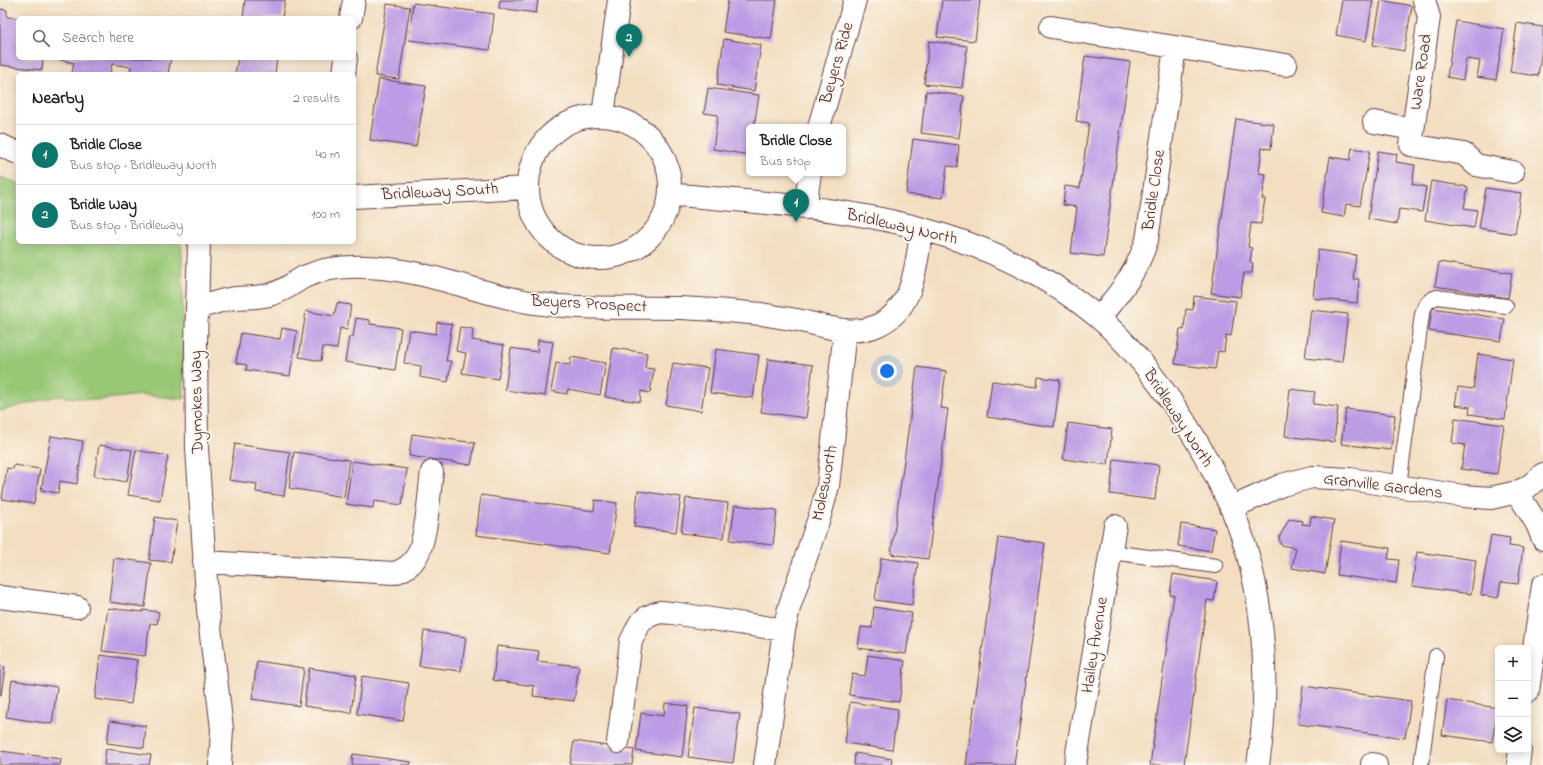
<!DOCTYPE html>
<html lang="en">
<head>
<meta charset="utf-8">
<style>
	:root { --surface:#fff; --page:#f6f6f6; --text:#202124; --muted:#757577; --line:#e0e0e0; --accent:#0f766e }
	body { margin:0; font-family:"Indie Flower",sans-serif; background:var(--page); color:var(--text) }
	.controls { position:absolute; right:12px; bottom:12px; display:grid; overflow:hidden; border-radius:6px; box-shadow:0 2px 10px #0003 }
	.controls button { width:36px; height:36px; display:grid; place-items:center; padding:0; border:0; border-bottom:1px solid var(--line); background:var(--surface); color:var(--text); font:20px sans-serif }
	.you { position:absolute; left:887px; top:371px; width:14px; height:14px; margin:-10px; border:3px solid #fff; border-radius:50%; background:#1a73e8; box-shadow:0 0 0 6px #1a73e833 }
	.badge { display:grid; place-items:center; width:26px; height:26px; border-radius:50%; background:var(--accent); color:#fff; font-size:13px; font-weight:700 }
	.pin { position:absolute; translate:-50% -33px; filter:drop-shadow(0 1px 2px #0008) }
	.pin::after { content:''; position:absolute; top:21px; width:14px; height:12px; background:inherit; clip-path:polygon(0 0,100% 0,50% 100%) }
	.popup { position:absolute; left:746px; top:124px; width:100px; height:52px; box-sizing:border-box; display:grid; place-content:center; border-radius:6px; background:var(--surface); filter:drop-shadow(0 1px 3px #0005); font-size:13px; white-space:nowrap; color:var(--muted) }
	.popup b { font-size:15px; color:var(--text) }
	.popup::after { content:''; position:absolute; left:50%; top:100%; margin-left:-8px; border:8px solid transparent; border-top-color:var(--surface) }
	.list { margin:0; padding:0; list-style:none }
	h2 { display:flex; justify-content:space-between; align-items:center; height:52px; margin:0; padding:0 16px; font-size:17px }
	h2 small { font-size:13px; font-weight:400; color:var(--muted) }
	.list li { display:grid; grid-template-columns:26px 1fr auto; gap:12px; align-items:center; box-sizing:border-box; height:60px; padding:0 16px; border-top:1px solid var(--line) }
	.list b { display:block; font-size:15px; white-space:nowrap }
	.list p { margin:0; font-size:13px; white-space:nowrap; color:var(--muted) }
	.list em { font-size:13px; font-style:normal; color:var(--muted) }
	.icon { flex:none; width:22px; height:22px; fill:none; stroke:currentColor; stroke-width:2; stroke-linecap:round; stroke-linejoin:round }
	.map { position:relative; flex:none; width:1543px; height:765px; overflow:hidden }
	.search { position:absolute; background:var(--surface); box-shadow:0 2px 10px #0003; left:16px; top:16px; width:340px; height:44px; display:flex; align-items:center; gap:10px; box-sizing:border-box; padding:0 14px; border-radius:6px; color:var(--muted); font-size:15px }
	.panel { position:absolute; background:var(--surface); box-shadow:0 2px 10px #0003; left:16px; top:72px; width:340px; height:172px; border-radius:6px }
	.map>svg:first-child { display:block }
</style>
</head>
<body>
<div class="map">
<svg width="1543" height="765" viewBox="0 0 1543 765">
	<rect width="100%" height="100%" fill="#fbf7ec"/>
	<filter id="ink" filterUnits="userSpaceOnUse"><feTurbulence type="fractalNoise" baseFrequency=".025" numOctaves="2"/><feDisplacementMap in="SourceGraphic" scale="8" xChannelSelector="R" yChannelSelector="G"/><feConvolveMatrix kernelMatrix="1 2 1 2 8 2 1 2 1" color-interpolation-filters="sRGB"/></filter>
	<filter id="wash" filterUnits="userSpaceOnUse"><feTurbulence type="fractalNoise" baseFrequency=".012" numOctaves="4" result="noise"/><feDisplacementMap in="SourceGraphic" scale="16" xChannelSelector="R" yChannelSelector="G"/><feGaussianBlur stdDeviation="0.9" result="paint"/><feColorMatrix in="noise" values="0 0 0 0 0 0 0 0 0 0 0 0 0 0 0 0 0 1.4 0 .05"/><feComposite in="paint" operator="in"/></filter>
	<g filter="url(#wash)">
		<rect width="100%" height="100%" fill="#f3dec1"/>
		<path fill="#98c775" stroke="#717350" d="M0,177l18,6v59h162l2,9 2,148 -42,-4 -46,5 -39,-4 -57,15z"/>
		<g id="blocks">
			<path fill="#bc9de5" d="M245,0h40l-3,18h-39z
				M500,0h38l-2,13 -37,-5z
				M728,0h49l-6,39 -48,-7z
				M942,0h38l-5,41 -38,-4z
				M1342,0h31l-7,41 -30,-6z
				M1381,0l31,6 -8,45 -31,-6z
				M413,3l81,11 -4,36 -81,-10z
				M387,4l23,3 -11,72 -24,-3z
				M0,9l7,1v7l11,1v40h25l-1,12 -42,-5z
				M1456,21l48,8 -8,51 -19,-3 3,-16 -14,-2 -3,21 -16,-3z
				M1517,23l26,4v14l-5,35 -28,-4z
				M724,39l37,6 -7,46 -37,-6z
				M929,41l38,5 -5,42 -38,-4z
				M1085,56l45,6 -27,195 -32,-4 6,-46 -14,-2 2,-19 15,2 9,-65 -13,-2z
				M54,58h117l-3,16 -18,-3 -1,3h-19l1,-7 -19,-3 -2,10h-31l-7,-1 2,-10z
				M238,58h39l-2,16h-40z
				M379,79l47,7 -10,61 -46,-7z
				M708,88l51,7 -5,32h-5v28l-36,-6 5,-34 -14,-2z
				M926,91l38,5 -5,42 -38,-5z
				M1236,119l38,5 -3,25 -9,-1 -3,25 7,1 -4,25h3l-4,25 -10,-1 -3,24 4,1 -2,14 3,1 -1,10h-8l-4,24 -29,-4z
				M913,139l46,6 -2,22 -10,-1 -4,32 -37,-4z
				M1352,148l18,3 -10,55 -14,-2 -2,13 -23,-4 9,-56 20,3z
				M1378,151l19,3 -1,8 19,3 -3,19 14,3 -4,25 -23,-3 -2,15 -29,-5z
				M1431,181l37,6 -4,21 13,2 -3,18 -49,-8z
				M1486,188l35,5 -6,41 -36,-6z
				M1318,250l38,5 -3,24h6l-2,24 -44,-5z
				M1439,262l73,11 -4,25 -73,-12z
				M1194,296l42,5 -5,35 -5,-1 -2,17 -6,-1 -3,18 -40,-5 5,-35 4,1 2,-21 7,1z
				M337,303l14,2 -4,25 -7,-2 -3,21 -14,-2 -2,14 -22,-4 7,-46 28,5z
				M1432,308l73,11 -4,22 -72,-10z
				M1311,310l37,4 -6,48 -37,-4z
				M356,318l14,2v4l31,4 -6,42 -50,-8 4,-25h4z
				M437,322l15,2 -6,37h5l-3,21 -28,-5 1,-11 -17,-3 5,-33 27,4z
				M460,327l13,2 -1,11 32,5 -6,34 -36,-6 4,-20 -10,-2z
				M282,328l15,3 -7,45 -44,-6 1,-5 -11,-2 5,-30 39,6z
				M538,340l15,2 -8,54 -40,-6 6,-42 26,4z
				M613,348l34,5 -2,15 9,1 -4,24 -9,-2 -1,11 -35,-5z
				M716,349l43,6 -6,43 -43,-5z
				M1478,354l35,5 -8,60 -36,-5 1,-7 -15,-2 3,-18 15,2z
				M571,357l35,6 -6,32 -32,-6 -1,5 -16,-3 5,-28 14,2z
				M768,359l45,6 -7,53 -45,-6z
				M673,363l35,5 -7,43 -35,-6z
				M917,367l29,4 -5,37 7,1 -20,150 -37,-5z
				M1038,377l22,3 -6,47 -67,-10 5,-36 45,6z
				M1290,389l25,3 -2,12 25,3 -4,35 -49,-6z
				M1346,409l49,6 -4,35 -50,-6z
				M1455,418l49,7 -7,49 -36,-5 4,-24 -13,-2z
				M1068,423l44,6 -4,36 -45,-6z
				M412,434l63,9 -4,22 -62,-9z
				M51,436l32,5 -6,43 -17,-3 -2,12 -17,-3z
				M235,444l55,8 -6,44 -28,-4 1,-8 -28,-4z
				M99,445l33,5 -5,32 -33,-6z
				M136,450l32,6 -8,44 -32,-5z
				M294,452l55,8 -5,37 -55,-9z
				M1114,459l45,6 -4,35 -45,-6z
				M352,461l55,8 -5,36 -28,-4 -1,7 -27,-4z
				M14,465l26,4 -6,35 -32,-5 5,-31 6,1z
				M638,491l43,6 -5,35 -42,-5z
				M481,495l113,16 1,-11 22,3 -7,50 -134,-18z
				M686,498l42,5 -4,35 -43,-5z
				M735,505l42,5 -4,35 -43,-5z
				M1311,516l23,4 -9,54 -33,-6 4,-20 -15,-3 -2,-7 10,-19 14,2 -1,3 8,1z
				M155,517l22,4 -6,41 -22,-2z
				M1181,524l34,5 -4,22 -33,-5z
				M1491,535l19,3 -1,8 14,2 -5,36 -17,-2 -3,16 -17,-3z
				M998,537l47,6 -15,110 -16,112h-48z
				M1341,541l49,7 -2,11 11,1 -3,23 -59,-8z
				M1417,552l59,8 -5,34 -59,-8z
				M114,558l37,5 -6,44 -36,-5z
				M881,558l37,5 -6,42 -37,-5z
				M1173,574l44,7 -3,20 -7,-1 -23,165h-34l24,-170h-4z
				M874,607l38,6 -6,41 -48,-6 3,-21 11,1z
				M108,608l35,4v-2l16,2 -2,12 -7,-1 -5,33 -43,-5z
				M424,631l42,6 -5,34 -42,-5z
				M497,646l42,5 -2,10 42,5 -5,35 -41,-5 1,-10 -41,-6z
				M100,655l37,5 -6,44 -36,-5z
				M868,655l37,6 -6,41 -50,-7 3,-21 13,2z
				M257,661l47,7 -5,38 -47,-7z
				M0,666l5,1 -4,28h-1z
				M309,668l47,7 -5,38 -47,-7z
				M362,676l47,7 -6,38 -46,-7z
				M12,680l45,7 -5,37 -46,-7z
				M1303,686l108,15 -6,37 -107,-14z
				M1447,700l51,8 -6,34 -50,-7z
				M850,702l48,7 -6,41 -47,-7z
				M665,703l23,3 -6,51 -46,-6 5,-38 23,3z
				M695,708l45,6 -7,49 -45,-6z
				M110,721l36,5 -2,22 -37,-5z
				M574,741l60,9 -2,15 -62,-1z
				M106,749l45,6 -2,10h-45z
				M0,751l61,8 -1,6h-60z
				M855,753l37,6 -1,6h-37z
				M353,754l58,8 -1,3h-58z"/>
		</g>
	</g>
	<g filter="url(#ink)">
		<use href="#blocks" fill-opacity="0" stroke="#633c42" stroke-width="1"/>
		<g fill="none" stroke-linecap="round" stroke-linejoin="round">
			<g stroke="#633c42" stroke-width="16">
				<path id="service" d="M1399,486l23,-172c3,-9 5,-14 15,-17l69,9
					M1111,552l105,14
					M1421,765l15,-109"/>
			</g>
			<g stroke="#633c42" stroke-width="24">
				<path id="minor" d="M1424,0l5,17 -18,128 53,9 12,11 37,7
					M351,18l3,-18
					M1051,27l235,38
					M344,74l2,-16
					M603,115l16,-115
					M528 187a71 71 0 1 1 142 0a71 71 0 1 1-142 0Z
					M1374,122l39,7
					M819,127l36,-127
					M0,145l18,8
					M670,194c89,9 187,13 273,41 55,17 110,45 155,82 34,29 61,65 85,102 18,28 34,58 48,88 34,79 40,174 27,258
					M354,197l172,-9
					M807,208v-15l3,-20
					M199,242l-3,101 1,106 11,161 14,119 -2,36
					M197,308c12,-3 26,-9 39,-10 12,-1 24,0 36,-4 12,-3 21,-11 32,-17 20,-9 42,-11 63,-10 58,2 111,27 167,36 48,7 97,4 146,5 27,1 54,3 81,6 12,2 24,4 36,6 25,5 54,17 79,6 40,-17 39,-61 46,-97
					M1099,318c22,-27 37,-44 48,-78l28,-192
					M1517,492l20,32 6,15
					M1231,508l51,-23 30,-8 38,2 113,17 28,2 26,-6 11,-5 15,-13
					M204,562l190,11c10,-3 17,-7 22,-16 11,-16 13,-65 16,-85
					M0,597l77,10
					M1528,691l15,-106
					M618,742l13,-101 9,-18 7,-6 7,-3 6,-2 12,1 112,17
					M1372,764l4,1
					M765,765l19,-135 5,-22 32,-96 7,-26 17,-156
					M1075,765l40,-239
					M1518,765l2,-15"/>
			</g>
			<use href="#service" stroke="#fff" stroke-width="14"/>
			<use href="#minor" stroke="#fff" stroke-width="22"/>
		</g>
	</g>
	<g text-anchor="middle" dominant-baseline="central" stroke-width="4" stroke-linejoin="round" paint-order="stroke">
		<g font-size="17" fill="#4a1f2b" stroke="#fbf7ec">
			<text transform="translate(837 63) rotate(-74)">Beyers Ride</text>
			<text transform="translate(1421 72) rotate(-82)">Ware Road</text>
			<text transform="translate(1154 190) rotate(-82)">Bridle Close</text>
			<text transform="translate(440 192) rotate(-3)">Bridleway South</text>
			<text transform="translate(902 227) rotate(13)">Bridleway North</text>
			<text transform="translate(589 304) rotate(3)">Beyers Prospect</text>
			<text transform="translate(197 402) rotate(-91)">Dymokes Way</text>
			<text transform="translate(1178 418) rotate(57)">Bridleway North</text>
			<text transform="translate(825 483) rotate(-79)">Molesworth</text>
			<text transform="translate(1383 486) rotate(7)">Granville Gardens</text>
			<text transform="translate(1095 645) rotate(-81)">Hailey Avenue</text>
		</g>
	</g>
</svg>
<div class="controls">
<button>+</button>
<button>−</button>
<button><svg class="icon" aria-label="layers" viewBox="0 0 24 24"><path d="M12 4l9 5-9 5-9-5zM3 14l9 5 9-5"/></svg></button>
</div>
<div class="you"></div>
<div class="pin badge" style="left:796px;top:222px">1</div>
<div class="popup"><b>Bridle Close</b>Bus stop</div>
<div class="pin badge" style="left:629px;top:57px">2</div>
<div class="search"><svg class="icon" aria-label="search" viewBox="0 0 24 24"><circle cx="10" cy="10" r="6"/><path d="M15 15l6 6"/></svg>Search here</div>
<section class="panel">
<h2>Nearby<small>2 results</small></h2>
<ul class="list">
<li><span class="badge">1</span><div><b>Bridle Close</b><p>Bus stop · Bridleway North</p></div><em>40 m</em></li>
<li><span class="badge">2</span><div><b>Bridle Way</b><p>Bus stop · Bridleway</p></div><em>100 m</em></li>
</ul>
</section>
</div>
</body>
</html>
